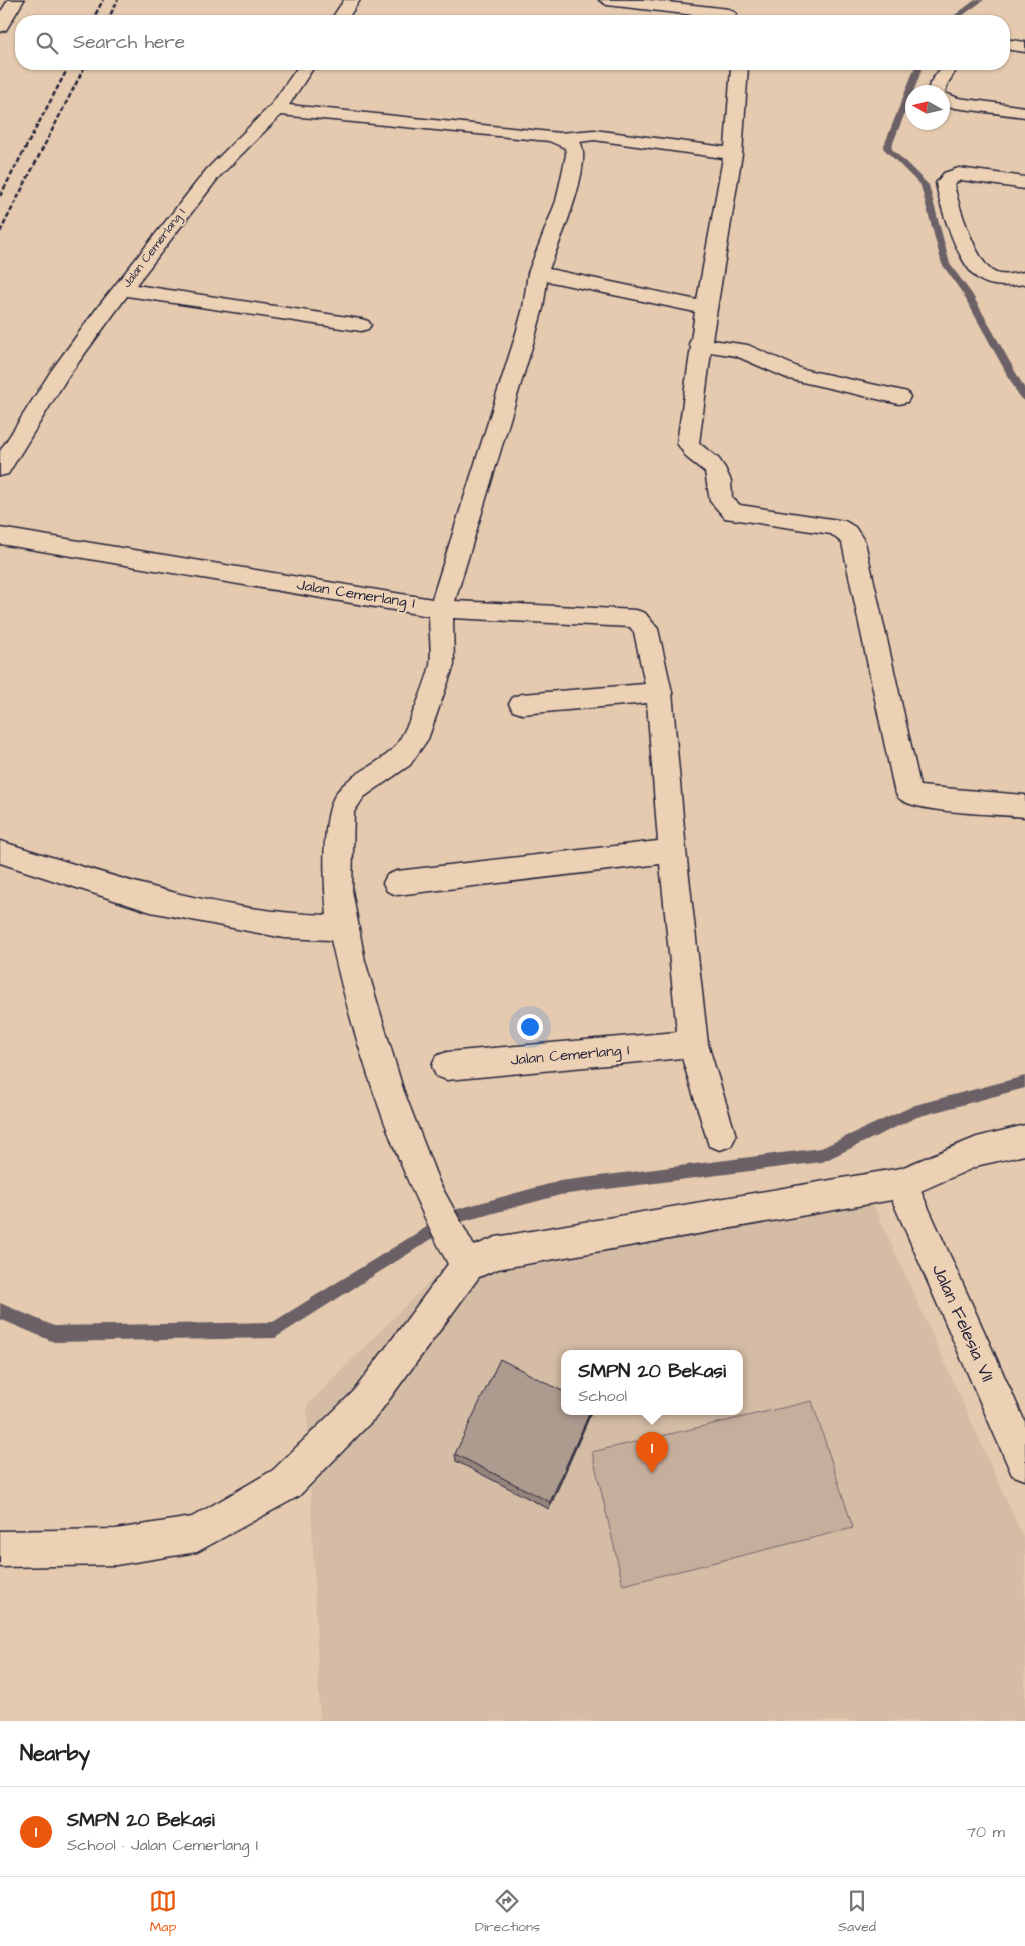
<!DOCTYPE html>
<html lang="en">
<head>
<meta charset="utf-8">
<style>
	:root { --surface:#fff; --page:#f2f2f2; --text:#222; --muted:#767676; --line:#e0e0e0; --accent:#ea580c }
	body { margin:0; font-family:"Architects Daughter",sans-serif; background:var(--page); color:var(--text) }
	.compass { position:absolute; left:905px; top:85px; width:45px; height:45px; border-radius:50%; background:var(--surface); box-shadow:0 1px 4px #0004; rotate:278deg }
	.you { position:absolute; left:529px; top:1026px; width:18px; height:18px; margin:-12px; border:4px solid #fff; border-radius:50%; background:#1a73e8; box-shadow:0 0 0 8px #1a73e833 }
	.badge { display:grid; place-items:center; width:32px; height:32px; border-radius:50%; background:var(--accent); color:#fff; font-size:16px; font-weight:700 }
	.pin { position:absolute; translate:-50% -41px; filter:drop-shadow(0 1px 2px #0008) }
	.pin::after { content:''; position:absolute; top:26px; width:18px; height:15px; background:inherit; clip-path:polygon(0 0,100% 0,50% 100%) }
	.popup { position:absolute; left:561px; top:1350px; width:182px; height:65px; box-sizing:border-box; display:grid; place-content:center; border-radius:10px; background:var(--surface); filter:drop-shadow(0 1px 4px #0005); font-size:16px; white-space:nowrap; color:var(--muted) }
	.popup b { font-size:19px; color:var(--text) }
	.popup::after { content:''; position:absolute; left:50%; top:100%; margin-left:-10px; border:10px solid transparent; border-top-color:var(--surface) }
	.list { margin:0; padding:0; list-style:none }
	h2 { display:flex; justify-content:space-between; align-items:center; height:65px; margin:0; padding:0 20px; font-size:21px }
	h2 small { font-size:16px; font-weight:400; color:var(--muted) }
	.list li { display:grid; grid-template-columns:32px 1fr auto; gap:15px; align-items:center; box-sizing:border-box; height:90px; padding:0 20px; border-top:1px solid var(--line) }
	.list b { display:block; font-size:19px; white-space:nowrap }
	.list p { margin:0; font-size:16px; white-space:nowrap; color:var(--muted) }
	.list em { font-size:16px; font-style:normal; color:var(--muted) }
	.icon { flex:none; width:28px; height:28px; fill:none; stroke:currentColor; stroke-width:2; stroke-linecap:round; stroke-linejoin:round }
	.map { position:relative; flex:none; width:1025px; height:1721px; overflow:hidden }
	.search { position:absolute; background:var(--surface); box-shadow:0 1px 4px #0004; left:15px; right:15px; top:15px; height:55px; display:flex; align-items:center; gap:12px; box-sizing:border-box; padding:0 18px; border-radius:20px; color:var(--muted); font-size:19px }
	.sheet { height:155px; background:var(--surface) }
	nav { display:flex; justify-content:space-around; align-items:center; box-sizing:border-box; height:70px; border-top:1px solid var(--line); background:var(--surface); font-size:14px; color:var(--muted) }
	nav a { display:grid; justify-items:center; gap:2px }
	nav .on { color:var(--accent) }
	.map>svg:first-child { display:block }
</style>
</head>
<body>
<div class="map">
<svg width="1025" height="1721" viewBox="0 0 1025 1721">
	<rect width="100%" height="100%" fill="#e5caaf"/>
	<filter id="ink" filterUnits="userSpaceOnUse"><feTurbulence type="fractalNoise" baseFrequency=".02" numOctaves="2"/><feDisplacementMap in="SourceGraphic" scale="10" xChannelSelector="R" yChannelSelector="G"/><feConvolveMatrix kernelMatrix="1 2 1 2 8 2 1 2 1" color-interpolation-filters="sRGB"/></filter>
	<g filter="url(#ink)">
		<path fill="#d4bca5" fill-rule="evenodd" d="M866,1188l159,353v180h-705l-13,-316 127,-128zM564,1354h176v58h-176z"/>
		<path fill="#c5ae9c" stroke="#74686c" d="M812,1401l41,127 -230,57 -31,-133z"/>
		<g fill="none" stroke-linecap="round" stroke-linejoin="round">
			<path fill="#6b6066" fill-rule="evenodd" d="M975,0h9l-29,21h-8z
				M916,64h8l-33,84 38,37 21,79 22,30 53,95v12l-5,-3 -57,-104 -21,-30 -21,-78 -38,-38z
				M1025,1076v12l-108,29 -95,45 -262,33 -103,28 -182,115 -221,4 -54,-23v-16l54,23 219,-4 181,-112 106,-29 261,-33 94,-43z"/>
			<g stroke="#22223b" stroke-width="3">
				<path id="street" d="M344,0h16l-14,21h-16z
					M599,0h50l80,9 8,5 -8,5 -122,-14z
					M1004,39l21,3v10l-21,-3z
					M300,64h16l-27,41 271,28 34,-3 131,17 6,-79 -2,-4h17l2,3 -6,87 -30,186 36,5 54,24 97,21 8,2 3,5 -3,5 -8,2 -110,-25 -53,-23 -25,-4 -12,91 20,16 6,9 6,13 1,17 8,7 105,16 10,6 10,15 55,244 105,9v22c-28,-3 -101,-4 -122,-16 -5,-2 -7,-7 -9,-12l-52,-246 -11,-9 -106,-16 -15,-17 -5,-29 -18,-14 -10,-15 14,-96 -2,-3 2,-4 4,-28 -148,-31 -4,27 -8,29 -80,264 181,9 9,3 13,16 14,63 14,159 22,193 28,92 -5,10 -11,4 -11,-4 -27,-88 -235,22 -11,-4 -4,-10 4,-10 11,-4 230,-20 -17,-168 -263,31 -10,-4 -4,-8 4,-8 10,-4 261,-30 -11,-138 -125,11 -9,-3 -4,-7 4,-7 9,-3 123,-10 -11,-52 -4,-5 -177,-9 1,47 -26,74 -18,26 -46,32 -10,15 -2,78 13,71 38,128 36,93 35,64 22,-9 405,-69 76,-31 48,-12v30l-45,10 -59,26 104,231v58l-13,-5 -120,-275 -394,69 -19,8 -102,139 -78,80 -102,56 -81,13 -116,2v-36l116,-2 76,-12 81,-47 80,-78 95,-128c-54,-102 -92,-211 -117,-324l-47,-2 -133,-26 -151,-49v-22c107,33 214,71 327,74 -3,-28 -7,-99 10,-123 13,-18 38,-26 54,-41 13,-11 35,-68 39,-86 2,-15 -1,-34 -1,-49l-429,-72v-16l432,71 83,-262 8,-29 5,-35 28,-72 10,-46 -1,-7 -16,-7 -268,-26 -62,62 -83,108 225,34 7,2 3,4 -3,4 -7,2 -234,-35 -60,82 -59,96 -8,2v-25l51,-80 46,-63 110,-139 64,-64zM594,140l129,18 -26,142 -148,-31c9,-23 45,-107 31,-127z
					M944,64h16l-12,19 -3,10 13,5 67,9v10l-70,-9 -13,-4v-12h-14l2,-9z
					M959,168l66,9v12l-64,-9 -7,4c4,20 22,78 40,88 9,5 22,1 31,0v12c-15,2 -32,4 -45,-4 -21,-12 -40,-73 -44,-97l8,-10z"/>
			</g>
			<g stroke="#22223b" stroke-width="3">
				<path id="highway" d="M8,0h16l-18,30 -6,2v-19z"/>
			</g>
			<use href="#street" fill="#edd1b4" fill-rule="evenodd"/>
			<use href="#highway" fill="#edd1b4" fill-rule="evenodd"/>
			<path stroke="#22223b" stroke-width="2.5" stroke-dasharray="5 2.5" stroke-linecap="butt" d="M92,21l11,-21
				M107,21l11,-21
				M0,196l70,-132
				M0,232l86,-168"/>
		</g>
		<path fill="#96857b" stroke="#22223b" d="M590,1412h1v1l-42,96 -93,-48 -1,-7z"/>
		<path fill="#7a6c64" stroke="#22223b" d="M590,1412h1v1l-42,96 1,-7z"/>
		<path fill="#ae9b8f" stroke="#22223b" d="M500,1359l64,33v20h26l-40,90 -95,-48z"/>
	</g>
	<g text-anchor="middle" dominant-baseline="central" stroke-width="4" stroke-linejoin="round" paint-order="stroke">
		<g font-size="12" fill="#22223b" stroke="#edd1b4">
			<text transform="translate(154 248) rotate(-53)">Jalan Cemerlang I</text>
		</g>
		<g font-size="15" fill="#22223b" stroke="#edd1b4">
			<text transform="translate(356 594) rotate(9)">Jalan Cemerlang I</text>
			<text transform="translate(570 1055) rotate(-5)">Jalan Cemerlang I</text>
		</g>
		<g font-size="18" fill="#22223b" stroke="#edd1b4">
			<text transform="translate(963 1323) rotate(66)">Jalan Felesia VII</text>
		</g>
	</g>
</svg>
<svg class="compass" viewBox="-18 -18 36 36"><path d="M0-13l5 13h-10z" fill="#e53935"/><path d="M0 13l5-13h-10z" fill="#767676"/></svg>
<div class="you"></div>
<div class="pin badge" style="left:652px;top:1473px">1</div>
<div class="popup"><b>SMPN 20 Bekasi</b>School</div>
<div class="search"><svg class="icon" aria-label="search" viewBox="0 0 24 24"><circle cx="10" cy="10" r="6"/><path d="M15 15l6 6"/></svg>Search here</div>
</div>
<section class="sheet">
<h2>Nearby<small></small></h2>
<ul class="list">
<li><span class="badge">1</span><div><b>SMPN 20 Bekasi</b><p>School · Jalan Cemerlang I</p></div><em>70 m</em></li>
</ul>
</section>
<nav>
<a class="on"><svg class="icon" aria-label="map" viewBox="0 0 24 24"><path d="M3 6l6-2 6 2 6-2v14l-6 2-6-2-6 2zM9 4v14M15 6v14"/></svg>Map</a>
<a><svg class="icon" aria-label="directions" viewBox="0 0 24 24"><path d="M12 3l9 9-9 9-9-9zM9 14v-3h6M13 9l2 2-2 2"/></svg>Directions</a>
<a><svg class="icon" aria-label="saved" viewBox="0 0 24 24"><path d="M7 4h10v16l-5-4-5 4z"/></svg>Saved</a>
</nav>
</body>
</html>
